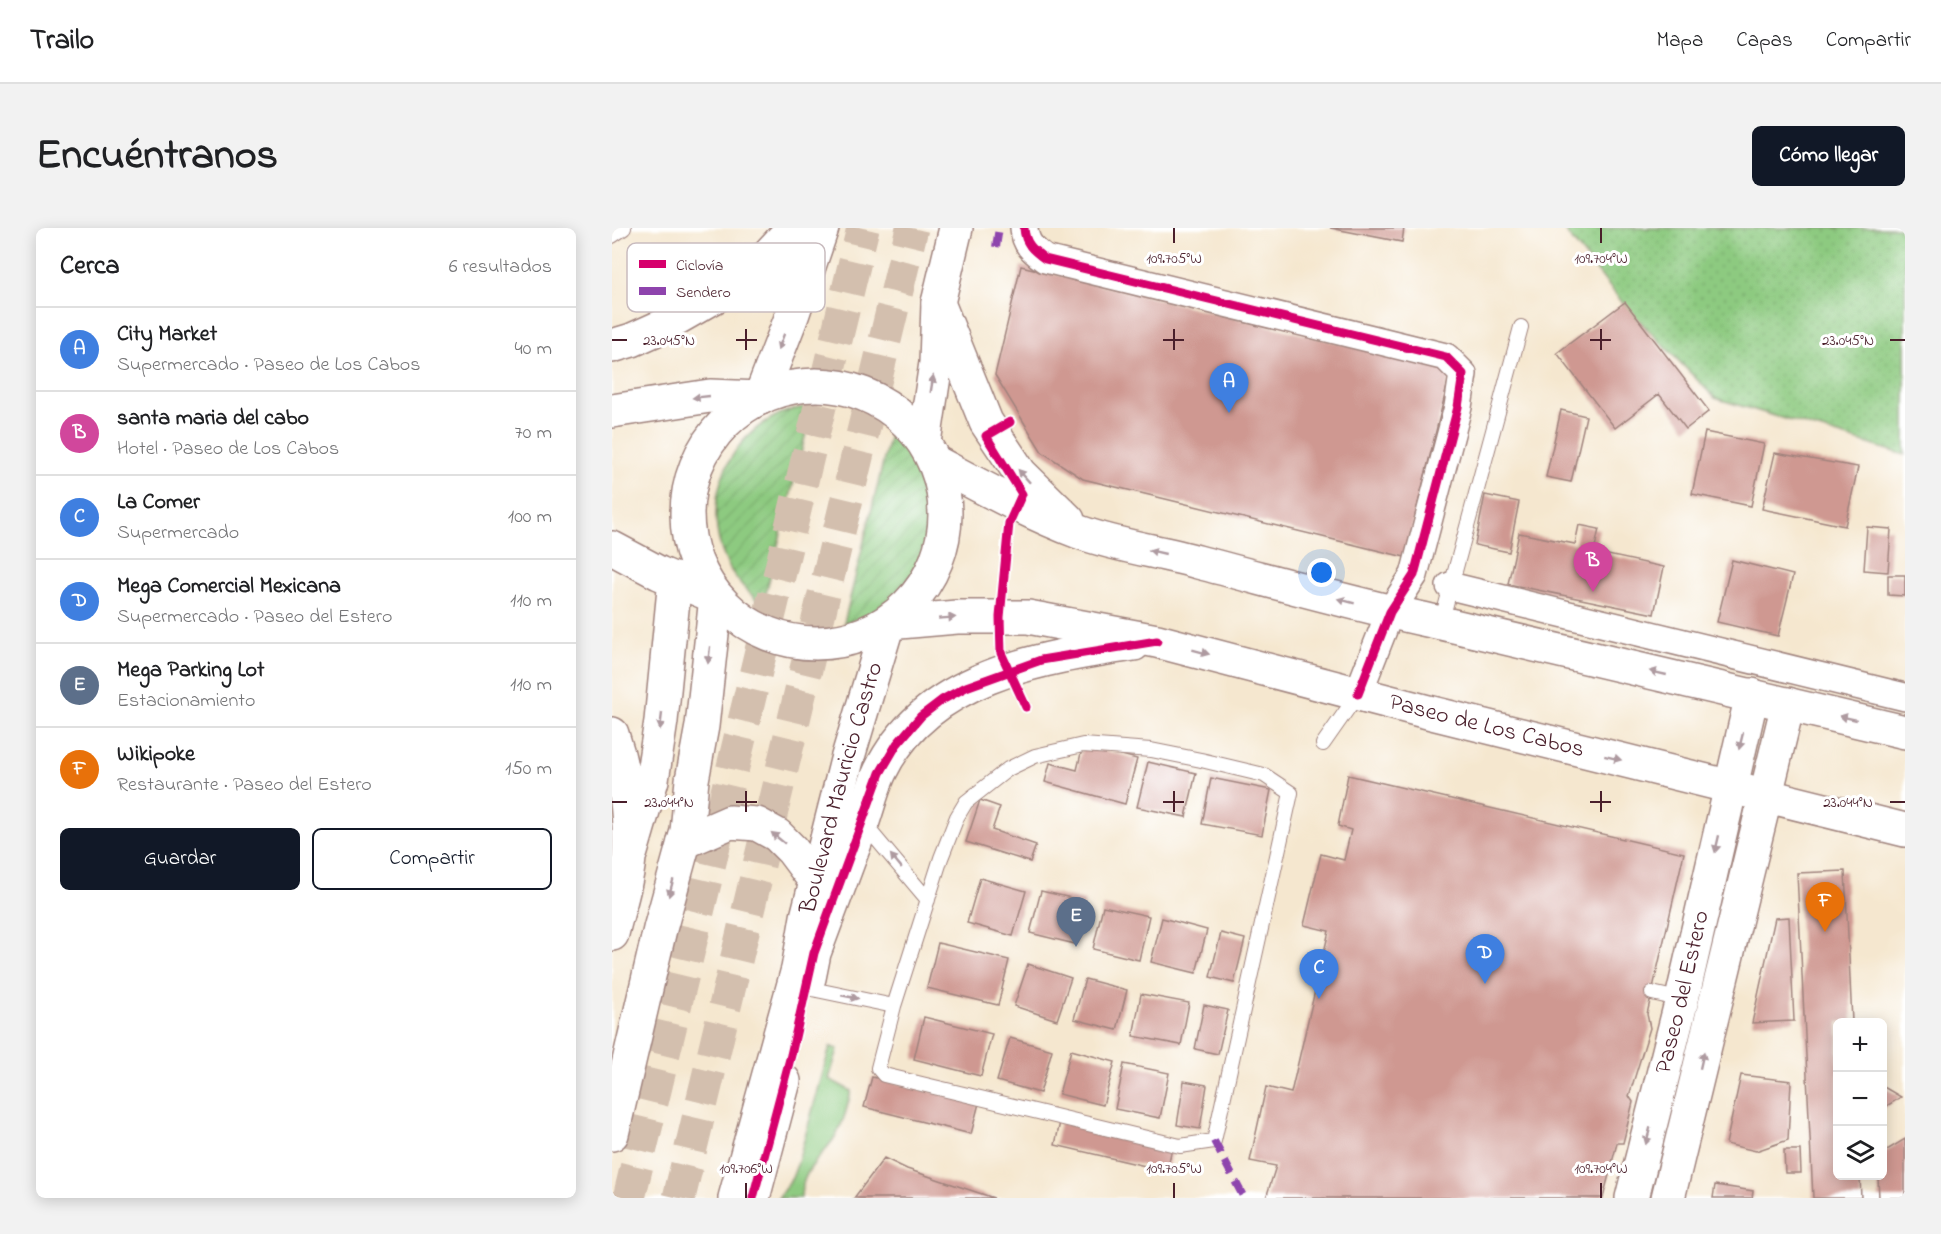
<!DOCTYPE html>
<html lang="es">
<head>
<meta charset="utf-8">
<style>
	:root { --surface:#fff; --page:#f2f2f2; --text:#202124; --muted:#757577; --line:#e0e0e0; --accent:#111827 }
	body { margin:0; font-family:"Indie Flower",sans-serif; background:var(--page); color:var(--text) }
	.controls { position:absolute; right:18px; bottom:18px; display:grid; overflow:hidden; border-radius:9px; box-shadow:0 3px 15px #0003 }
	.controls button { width:54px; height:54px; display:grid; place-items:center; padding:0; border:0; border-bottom:2px solid var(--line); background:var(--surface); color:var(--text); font:30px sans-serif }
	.you { position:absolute; left:710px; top:345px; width:21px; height:21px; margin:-15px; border:4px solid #fff; border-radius:50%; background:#1a73e8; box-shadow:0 0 0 9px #1a73e833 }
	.badge { display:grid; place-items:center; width:39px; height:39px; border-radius:50%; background:var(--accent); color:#fff; font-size:20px; font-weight:700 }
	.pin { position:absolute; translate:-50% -50px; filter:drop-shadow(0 2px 3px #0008) }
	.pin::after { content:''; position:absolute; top:32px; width:21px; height:18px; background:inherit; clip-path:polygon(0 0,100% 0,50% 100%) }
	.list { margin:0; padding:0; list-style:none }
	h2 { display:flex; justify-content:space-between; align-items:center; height:78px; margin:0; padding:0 24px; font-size:26px }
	h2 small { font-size:20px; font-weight:400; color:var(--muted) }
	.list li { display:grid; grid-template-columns:39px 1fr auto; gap:18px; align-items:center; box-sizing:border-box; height:84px; padding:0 24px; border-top:2px solid var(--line) }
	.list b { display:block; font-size:22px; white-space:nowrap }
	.list p { margin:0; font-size:20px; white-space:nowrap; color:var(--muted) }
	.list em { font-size:20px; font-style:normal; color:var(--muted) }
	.actions { display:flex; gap:12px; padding:18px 24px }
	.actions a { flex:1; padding:14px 0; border:2px solid var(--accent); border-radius:9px; text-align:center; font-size:21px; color:var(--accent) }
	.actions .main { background:var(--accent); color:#fff }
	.icon { flex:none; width:33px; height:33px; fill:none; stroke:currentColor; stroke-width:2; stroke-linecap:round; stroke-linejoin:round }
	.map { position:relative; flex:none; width:1293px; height:970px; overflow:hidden; border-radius:9px }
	header { display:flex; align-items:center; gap:36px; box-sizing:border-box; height:84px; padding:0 30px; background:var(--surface); border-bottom:2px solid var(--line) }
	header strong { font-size:28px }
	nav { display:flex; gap:33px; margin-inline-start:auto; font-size:21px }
	.intro { display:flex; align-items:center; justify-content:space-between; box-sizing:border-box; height:144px; padding:0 36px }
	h1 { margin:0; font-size:42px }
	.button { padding:15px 27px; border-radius:9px; background:var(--accent); color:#fff; font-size:21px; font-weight:700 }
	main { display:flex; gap:36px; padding:0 36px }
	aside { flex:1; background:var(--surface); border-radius:9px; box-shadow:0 3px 15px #0003 }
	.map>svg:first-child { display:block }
</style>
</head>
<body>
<header>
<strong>Trailo</strong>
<nav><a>Mapa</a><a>Capas</a><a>Compartir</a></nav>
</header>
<div class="intro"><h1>Encuéntranos</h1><a class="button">Cómo llegar</a></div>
<main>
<aside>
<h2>Cerca<small>6 resultados</small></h2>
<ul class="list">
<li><span class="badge" style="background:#3f7fe0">A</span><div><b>City Market</b><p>Supermercado · Paseo de Los Cabos</p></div><em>40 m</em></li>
<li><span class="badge" style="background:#d1479c">B</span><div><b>santa maria del cabo</b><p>Hotel · Paseo de Los Cabos</p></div><em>70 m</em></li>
<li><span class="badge" style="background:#3f7fe0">C</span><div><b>La Comer</b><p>Supermercado</p></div><em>100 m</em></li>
<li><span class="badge" style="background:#3f7fe0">D</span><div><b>Mega Comercial Mexicana</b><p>Supermercado · Paseo del Estero</p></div><em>110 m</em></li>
<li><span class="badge" style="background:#5c6f8a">E</span><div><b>Mega Parking Lot</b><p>Estacionamiento</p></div><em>110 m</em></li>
<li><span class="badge" style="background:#e8710a">F</span><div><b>Wikipoke</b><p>Restaurante · Paseo del Estero</p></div><em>150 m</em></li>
</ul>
<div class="actions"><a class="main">Guardar</a><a>Compartir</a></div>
</aside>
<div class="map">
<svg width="1293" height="970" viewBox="0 0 1293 970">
	<defs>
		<pattern id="grass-dots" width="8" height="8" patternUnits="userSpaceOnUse" patternTransform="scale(1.5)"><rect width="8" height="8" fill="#8dca80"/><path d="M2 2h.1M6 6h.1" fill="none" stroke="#7bad6f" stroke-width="1.8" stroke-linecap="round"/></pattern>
		<pattern id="garden-furrows" width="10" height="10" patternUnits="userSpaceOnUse" patternTransform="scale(1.5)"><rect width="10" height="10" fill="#8dca80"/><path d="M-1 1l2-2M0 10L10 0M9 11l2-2" fill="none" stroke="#7bad6f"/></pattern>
	</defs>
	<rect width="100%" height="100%" fill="#fff"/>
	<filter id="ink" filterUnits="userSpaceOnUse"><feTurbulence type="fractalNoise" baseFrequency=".0167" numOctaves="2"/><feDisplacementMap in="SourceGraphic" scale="12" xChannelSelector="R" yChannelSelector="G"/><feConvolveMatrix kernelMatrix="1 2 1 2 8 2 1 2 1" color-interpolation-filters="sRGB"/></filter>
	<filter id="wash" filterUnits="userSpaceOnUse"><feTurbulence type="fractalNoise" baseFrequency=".008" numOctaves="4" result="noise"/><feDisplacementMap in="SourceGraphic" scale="24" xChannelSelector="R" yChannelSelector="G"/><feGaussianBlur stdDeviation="1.35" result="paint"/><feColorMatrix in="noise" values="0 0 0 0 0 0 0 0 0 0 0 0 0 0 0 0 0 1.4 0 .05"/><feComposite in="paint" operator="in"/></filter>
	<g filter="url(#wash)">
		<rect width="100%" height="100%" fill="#f5e7cf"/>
		<path fill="url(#grass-dots)" stroke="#6c7456" stroke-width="1.5" d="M953,0h340v227l-190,-57 -89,-91 -58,-72z"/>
		<path fill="#8dca80" stroke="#6c7456" stroke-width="1.5" d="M218,819l8,2 -9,30 22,12c-4,18 -8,34 -18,49 -14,19 -32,32 -32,58h-23l14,-20 6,-16z"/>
		<path fill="url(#garden-furrows)" stroke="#6c7456" stroke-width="1.5" d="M201,177l-50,200c-16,-13 -30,-27 -38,-46 -22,-52 -3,-115 49,-142 12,-7 26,-9 39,-12z
			M280,198c16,14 31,30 38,51 17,48 -3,106 -47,132 -13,7 -26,10 -39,14z"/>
		<g id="blocks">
			<path fill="#cf9891" d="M718,0h74l-2,14z
				M409,38l430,104 -46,187 -322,-78 -41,-27 -47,-77z
				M1013,74l84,109 -23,18 -27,-35 -44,34 -58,-75z
				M949,182l25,6 -15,66 -25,-5z
				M1093,204l59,12 -13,62 -59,-12z
				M1163,225l83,14 -13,59 -83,-17z
				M873,267l34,7 -10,50 -34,-7z
				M967,297l20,4 -5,23 70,15 -10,47 -146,-30 11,-51 56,11z
				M1255,299l24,2 -3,43 -24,-2z
				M1120,332l61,15 -15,61 -61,-14z
				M1276,347h17v21l-17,-1z
				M471,517l54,14 -12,45 -80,-22 5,-19 27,7z
				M536,534l48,11 -10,44 -49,-10z
				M736,547l336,78 -37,161 3,14 -21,68 4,6 -10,41h-6l-14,55h-337l10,-32 -26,-5 16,-74 25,6 38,-162 -25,-6 17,-71 23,6 7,-30 -13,-4z
				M599,550l60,12 -9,45 -60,-11z
				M368,572l20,7 -8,23 44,15 -6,17 -64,-20z
				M1233,643l7,151h-14v154h22l1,22h-48l-16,-325z
				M368,650l46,13 -13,45 -46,-13z
				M429,663l44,10 -10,43 -45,-11z
				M491,678l46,10 -10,44 -46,-11z
				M1177,689l5,104 -42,2 23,-105z
				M550,690l45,12 -11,43 -45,-11z
				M609,705l24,6 -11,44 -24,-6z
				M326,715l71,17 -11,45 -71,-17z
				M416,736l43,14 -14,42 -43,-14z
				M473,751l42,11 -10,40 -43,-11z
				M529,766l48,9 -8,42 -48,-9z
				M592,777l24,5 -10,44 -23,-5z
				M312,789l68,17 -11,42 -67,-17z
				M398,810l42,12 -12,43 -43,-12z
				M459,822l44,12 -12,43 -44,-11z
				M512,836l45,9 -9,45 -45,-9z
				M1129,847l50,6 -3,59 -32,11 -30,-7z
				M260,849l107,26 -8,31 -107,-27z
				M572,853l23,4 -7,44 -23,-4z
				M1270,858l19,11 -19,12z
				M448,894l112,26 -5,23 -112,-26z
				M1293,911v59h-26l-1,-22h4v-23z
				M1172,922h16l1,23h-16z
				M272,930l23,11 87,29h-140z
				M1103,957l38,6 -1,7h-39z"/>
		</g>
	</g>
	<g filter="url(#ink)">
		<use href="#blocks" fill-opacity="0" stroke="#a0837d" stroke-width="1.5"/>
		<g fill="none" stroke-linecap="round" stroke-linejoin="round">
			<path stroke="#d3bfae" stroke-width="33" stroke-dasharray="33 16" stroke-linecap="butt" d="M17,970l234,-970
				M67,970l233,-970"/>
			<g stroke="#a0837d" stroke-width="16">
				<path id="lane" d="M0,8l12,-8
					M829,395l80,-296
					M711,516l35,-50
					M471,517l68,5 50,10 63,15 27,18 -77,348 -34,5 -296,-71 -6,-7 16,-62 47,-148 16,-41 9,-15 42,-33 27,-13z
					M252,596l64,76
					M195,760l87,18
					M1040,765l31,7"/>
			</g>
			<g stroke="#a0837d" stroke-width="30">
				<path id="street" d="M412,0c1,16 9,22 21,31l401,98 17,17 -5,33 -44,168 -24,37 -32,82
					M838,358l455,111"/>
			</g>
			<g stroke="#a0837d" stroke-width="36">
				<g id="secondary">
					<path d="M326,75l48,119 34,51 48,47"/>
					<path d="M323,234c47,25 94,51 144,70 38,14 79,19 119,30 81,21 161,44 243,61l464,109"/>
					<path id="s1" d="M276,395l69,-6h71l129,24 267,70 481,119"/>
					<path d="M19,624l21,-72 9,-59 14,-142"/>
					<path d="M197,750l5,-25c16,-43 32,-86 48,-129 6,-17 10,-35 18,-52 46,-96 159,-114 254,-128"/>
					<path d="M141,970l31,-117"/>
					<path id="s2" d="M1020,970l50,-199 70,-304"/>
					<path d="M1056,970l120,-494"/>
				</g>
			</g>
			<g stroke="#a0837d" stroke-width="36">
				<path id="primary" d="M148,170l33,-85 29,-85
					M312,214l12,-79 2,-60 18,-75"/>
			</g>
			<g stroke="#a0837d" stroke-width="36">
				<g id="highway">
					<path d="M0,118l20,-6 31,-14 70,-40 26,-21 34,-37"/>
					<circle cx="204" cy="286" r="129"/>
					<path d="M0,183l98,-15 50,2"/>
					<path d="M0,320l47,25 57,24"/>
					<path d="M0,506c13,38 19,84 17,123 -1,23 -12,54 -17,77"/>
					<path d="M72,614l46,-20 27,2 20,11 15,15 24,32"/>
					<path d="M0,906l48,-205 27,-98 5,-51 10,-54 14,-129"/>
					<path id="s3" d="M123,970l63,-229 9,-52 40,-157 41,-137"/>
				</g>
			</g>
			<use href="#lane" stroke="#fff" stroke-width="14"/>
			<use href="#street" stroke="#fff" stroke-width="27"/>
			<use href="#secondary" stroke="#fff" stroke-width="33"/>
			<use href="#primary" stroke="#fff" stroke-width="33"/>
			<use href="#highway" stroke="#fff" stroke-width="33"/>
			<path stroke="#8e44ad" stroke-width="8" stroke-dasharray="15 8" stroke-linecap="butt" d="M384,19l3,-19
				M602,913l30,57"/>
			<g stroke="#fff" stroke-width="13">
				<path id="cycleway" d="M412,0c1,16 9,22 21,31l401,98 17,17 -5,33 -44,168 -24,37 -32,82
					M398,194l-24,14 36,58 -13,29 -9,94 1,36 25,54
					M141,970l38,-143 23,-102 66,-180 17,-29 24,-28 21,-16 24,-13 75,-27 116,-19"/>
			</g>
			<use href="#cycleway" stroke="#d6006c" stroke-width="9"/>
		</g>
		<defs><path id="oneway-solid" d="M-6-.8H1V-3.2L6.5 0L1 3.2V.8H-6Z" transform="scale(1.5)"/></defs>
		<g fill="#ae9aa0">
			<use href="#oneway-solid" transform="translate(169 114) rotate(111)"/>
			<use href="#oneway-solid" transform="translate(320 156) rotate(-81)"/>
			<use href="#oneway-solid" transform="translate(89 169) rotate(174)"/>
			<use href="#oneway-solid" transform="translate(412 248) rotate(-132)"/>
			<use href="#oneway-solid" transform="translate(545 324) rotate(-167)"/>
			<use href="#oneway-solid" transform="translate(734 373) rotate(-165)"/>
			<use href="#oneway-solid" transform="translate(335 390) rotate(-4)"/>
			<use href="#oneway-solid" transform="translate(589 424) rotate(15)"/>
			<use href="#oneway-solid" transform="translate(97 427) rotate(97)"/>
			<use href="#oneway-solid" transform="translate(1046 445) rotate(-167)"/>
			<use href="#oneway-solid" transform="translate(1236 490) rotate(-167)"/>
			<use href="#oneway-solid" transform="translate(49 493) rotate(97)"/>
			<use href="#oneway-solid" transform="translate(1129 513) rotate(104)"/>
			<use href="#oneway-solid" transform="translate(1001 530) rotate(14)"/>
			<use href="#oneway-solid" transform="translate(166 610) rotate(-141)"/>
			<use href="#oneway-solid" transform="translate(1105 616) rotate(103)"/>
			<use href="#oneway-solid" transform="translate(284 633) rotate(-130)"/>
			<use href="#oneway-solid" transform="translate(59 660) rotate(105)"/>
			<use href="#oneway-solid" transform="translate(238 769) rotate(11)"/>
			<use href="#oneway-solid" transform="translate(1090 832) rotate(-77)"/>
			<use href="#oneway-solid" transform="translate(1036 908) rotate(105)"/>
		</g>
	</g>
	<path fill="none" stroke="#4a1f2b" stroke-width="2" d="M562,0v15M989,0v15M134,101v21M562,101v21M989,101v21M0,112h15M124,112h21M551,112h21M978,112h21M1278,112h15M134,563v21M562,563v21M989,563v21M0,574h15M124,574h21M551,574h21M978,574h21M1278,574h15M134,955v15M562,955v15M989,955v15"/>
	<g text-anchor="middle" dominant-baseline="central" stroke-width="6" stroke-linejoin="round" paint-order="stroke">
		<g font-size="24" fill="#4a1f2b" stroke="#fff">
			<text stroke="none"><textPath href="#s1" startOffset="612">Paseo de Los Cabos</textPath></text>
			<text stroke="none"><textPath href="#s3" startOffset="424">Boulevard Mauricio Castro</textPath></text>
			<text stroke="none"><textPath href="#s2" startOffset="212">Paseo del Estero</textPath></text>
		</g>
	</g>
	<rect x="15" y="15" width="198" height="69" rx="9" fill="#fff" stroke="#c9bcbf" stroke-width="1.5"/>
	<rect x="27" y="32" width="27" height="8" fill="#d6006c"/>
	<rect x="27" y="59" width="27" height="8" fill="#8e44ad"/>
	<g font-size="16" fill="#4a1f2b">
		<text x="64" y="42">Ciclovía</text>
		<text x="64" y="69">Sendero</text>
	</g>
	<g font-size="15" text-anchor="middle" fill="#4a1f2b" stroke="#fff" stroke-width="6" stroke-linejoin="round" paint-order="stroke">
		<text x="562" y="35">109.705°W</text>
		<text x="989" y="35">109.704°W</text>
		<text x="57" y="117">23.045°N</text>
		<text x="1236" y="117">23.045°N</text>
		<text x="57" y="579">23.044°N</text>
		<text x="1236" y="579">23.044°N</text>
		<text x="134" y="945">109.706°W</text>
		<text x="562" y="945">109.705°W</text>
		<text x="989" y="945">109.704°W</text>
	</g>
</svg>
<div class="controls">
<button>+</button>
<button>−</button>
<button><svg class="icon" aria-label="layers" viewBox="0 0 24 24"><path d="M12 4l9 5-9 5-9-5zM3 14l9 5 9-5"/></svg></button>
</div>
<div class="you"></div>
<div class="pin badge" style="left:617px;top:185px;background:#3f7fe0">A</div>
<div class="pin badge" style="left:981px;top:364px;background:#d1479c">B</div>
<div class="pin badge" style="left:707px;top:771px;background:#3f7fe0">C</div>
<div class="pin badge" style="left:873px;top:756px;background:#3f7fe0">D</div>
<div class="pin badge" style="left:464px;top:719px;background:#5c6f8a">E</div>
<div class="pin badge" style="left:1213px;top:704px;background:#e8710a">F</div>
</div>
</main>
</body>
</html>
